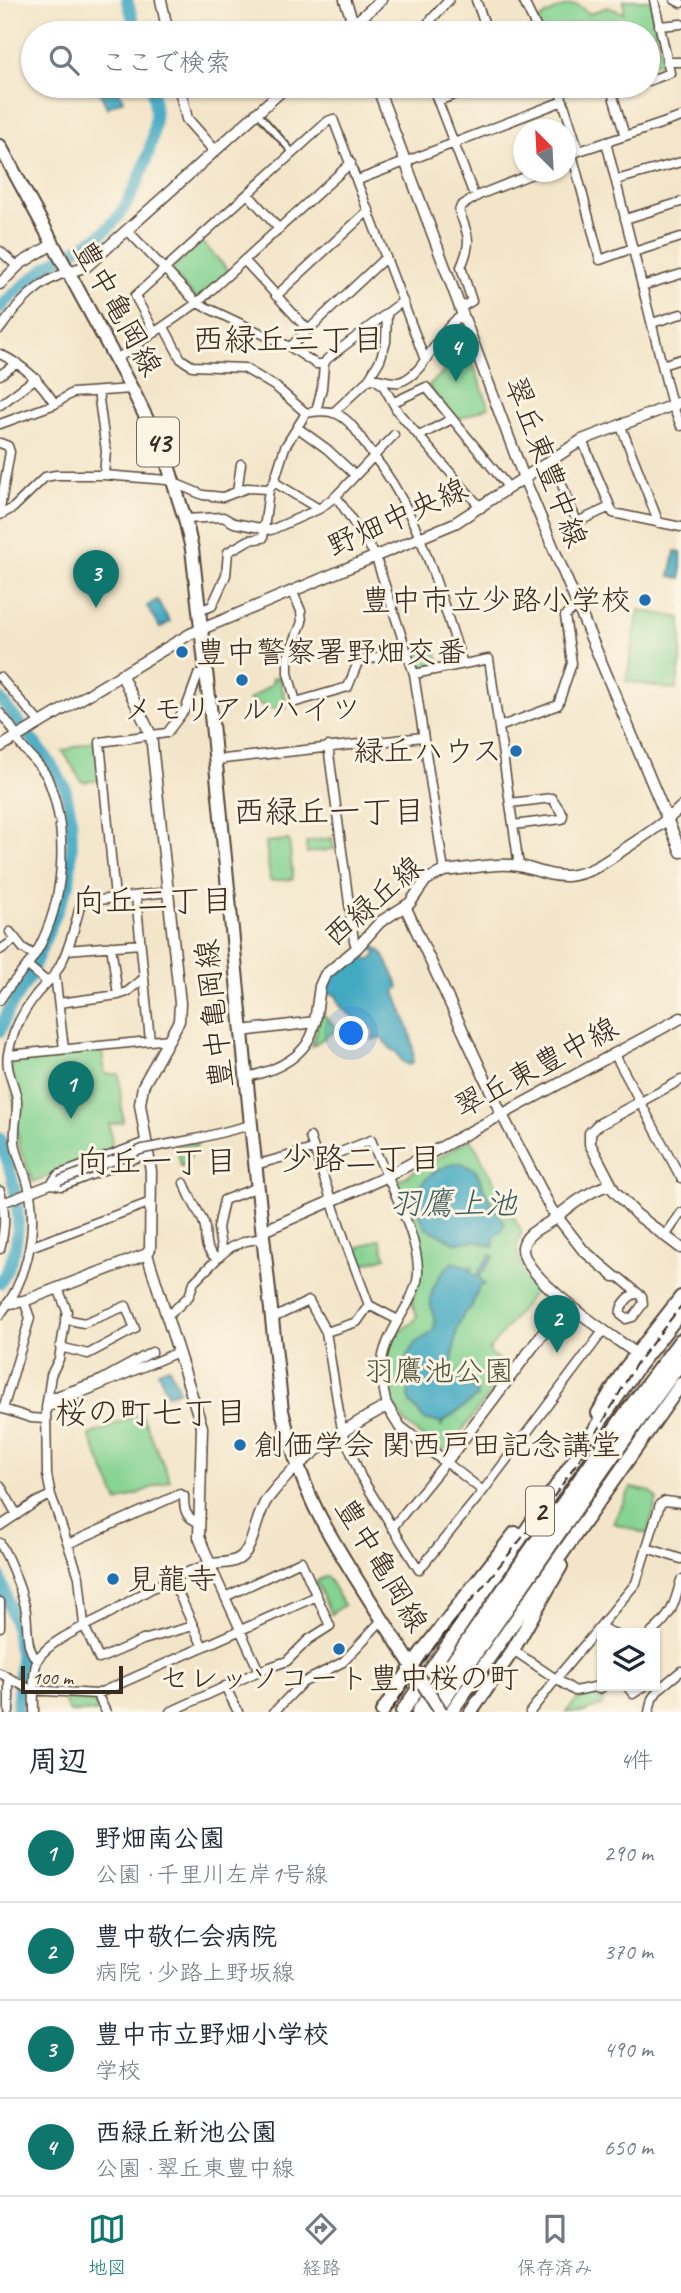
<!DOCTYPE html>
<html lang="ja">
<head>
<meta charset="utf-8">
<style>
	:root { --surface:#fff; --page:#f2f2f3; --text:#1f2937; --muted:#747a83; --line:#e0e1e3; --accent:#0f766e }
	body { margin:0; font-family:Caveat,"Klee One",sans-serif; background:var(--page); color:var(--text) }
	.controls { position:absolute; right:21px; bottom:21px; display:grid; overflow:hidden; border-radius:0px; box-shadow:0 2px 5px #0004 }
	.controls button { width:63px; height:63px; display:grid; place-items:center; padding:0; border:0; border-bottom:2px solid var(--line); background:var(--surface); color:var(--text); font:35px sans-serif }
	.compass { position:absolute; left:513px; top:119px; width:63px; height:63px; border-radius:50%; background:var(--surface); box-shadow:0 2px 5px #0004; rotate:336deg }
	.scale { position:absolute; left:21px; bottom:18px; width:102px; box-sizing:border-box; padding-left:7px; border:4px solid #3b2a1e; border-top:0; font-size:19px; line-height:24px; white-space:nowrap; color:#3b2a1e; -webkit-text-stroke:5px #fcf5e5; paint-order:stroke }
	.you { position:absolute; left:352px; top:1034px; width:24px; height:24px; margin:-18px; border:5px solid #fff; border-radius:50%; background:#1a73e8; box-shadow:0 0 0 10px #1a73e833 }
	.badge { display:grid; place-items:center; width:46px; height:46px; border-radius:50%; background:var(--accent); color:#fff; font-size:23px; font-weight:700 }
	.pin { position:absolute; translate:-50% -58px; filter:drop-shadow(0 2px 4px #0008) }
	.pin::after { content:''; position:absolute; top:37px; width:24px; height:21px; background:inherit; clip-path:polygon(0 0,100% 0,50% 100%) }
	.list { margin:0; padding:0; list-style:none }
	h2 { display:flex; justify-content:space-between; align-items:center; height:91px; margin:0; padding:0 28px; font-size:30px }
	h2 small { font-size:23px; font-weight:400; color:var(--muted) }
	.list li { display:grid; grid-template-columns:46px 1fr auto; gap:21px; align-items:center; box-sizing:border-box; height:98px; padding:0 28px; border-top:2px solid var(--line) }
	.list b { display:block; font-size:26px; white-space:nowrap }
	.list p { margin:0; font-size:23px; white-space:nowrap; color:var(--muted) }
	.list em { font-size:23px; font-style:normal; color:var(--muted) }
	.icon { flex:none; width:38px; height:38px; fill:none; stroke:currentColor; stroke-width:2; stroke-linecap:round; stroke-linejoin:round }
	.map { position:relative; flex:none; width:681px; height:1712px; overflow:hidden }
	.search { position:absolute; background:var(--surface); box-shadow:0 2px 5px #0004; left:21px; right:21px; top:21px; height:77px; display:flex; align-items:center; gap:18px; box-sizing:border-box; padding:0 24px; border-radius:38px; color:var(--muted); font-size:26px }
	.sheet { height:483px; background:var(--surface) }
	nav { display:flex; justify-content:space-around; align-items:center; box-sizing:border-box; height:98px; border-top:2px solid var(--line); background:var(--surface); font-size:19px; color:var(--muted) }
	nav a { display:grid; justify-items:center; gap:4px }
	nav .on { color:var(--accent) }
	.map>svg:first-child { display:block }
</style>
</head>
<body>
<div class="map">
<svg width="681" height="1712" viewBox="0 0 681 1712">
	<rect width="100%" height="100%" fill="#fcf5e5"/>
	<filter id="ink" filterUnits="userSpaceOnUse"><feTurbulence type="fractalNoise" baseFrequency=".0143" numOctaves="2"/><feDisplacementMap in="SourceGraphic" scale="14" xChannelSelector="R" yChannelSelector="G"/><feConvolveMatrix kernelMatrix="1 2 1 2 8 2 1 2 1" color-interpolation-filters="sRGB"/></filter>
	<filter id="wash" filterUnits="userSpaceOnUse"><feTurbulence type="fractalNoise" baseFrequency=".00686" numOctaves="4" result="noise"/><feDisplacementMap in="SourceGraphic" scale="28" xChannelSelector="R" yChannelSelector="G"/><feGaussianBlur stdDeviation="1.57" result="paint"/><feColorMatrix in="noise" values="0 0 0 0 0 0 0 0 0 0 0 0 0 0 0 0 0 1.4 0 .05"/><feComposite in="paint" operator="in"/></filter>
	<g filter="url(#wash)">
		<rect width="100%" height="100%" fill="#f3e5c9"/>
		<path fill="#85d392" stroke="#607e58" stroke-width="2" d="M624,0h26l13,65 -15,-5v-27h-106l-5,-12c8,-6 26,-17 38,-16 5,1 11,6 15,9l17,-7 17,6z
			M201,241l28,30 -30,27h-4l-22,-25v-5z
			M468,350l21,57 -33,13 -28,-34z
			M639,610l42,8v42l-5,30 -50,-9z
			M434,646l7,20 -20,4 -5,-2 -4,-15z
			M279,677l8,28 -3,4 -14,-1 -21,-8 23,-16 1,-6z
			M95,740l5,40 -18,2 -19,-31z
			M332,838l2,11 -27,4 -1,-11z
			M289,840l4,39 -23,2 -4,-39z
			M321,1012l16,17 -25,17z
			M102,1050l3,24h14l4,48 -14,2 4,28 -80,30 -14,-36 -9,-83 4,-4z
			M471,1139l51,93c-13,24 1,36 17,54l-50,64 2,4 17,12 -20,25 2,3 -42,55 -8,1c-11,-9 -25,-17 -34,-27 -19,-21 -26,-55 -15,-81 5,-14 19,-13 26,-25l-5,-13 9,-42v-13l-28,-65z
			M198,1143l-14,24 -3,-1 -4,-19z
			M380,1239l6,18 -28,9 -5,-16z
			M141,1413l29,67 -52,22 -29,-67z
			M631,1488l20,4 6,8 -10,34 -34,-11z
			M327,1576l17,29 -13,9 -15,-33z
			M593,1690l8,3 3,7 -2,5 -17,7h-19l13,-14 -4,-4z
			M64,1699l29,2 7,6 -5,5h-26z"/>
		<path fill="#43a9c3" stroke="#3f6a70" stroke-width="2" d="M97,86h20l6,14 -16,8z
			M675,551l6,1v26l-11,-2z
			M157,600l13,22 -10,6 -13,-22z
			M371,944l11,8 16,32 1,3 -4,4c8,24 21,47 18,72l-4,2 -7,-4 -6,-10 -4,-1 -11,-13 -9,3 2,-9c-10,-11 -37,-18 -37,-35l-11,-5c1,-18 22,-27 35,-38l8,8 8,-7 -9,-9z
			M461,1163l15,7 11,26 18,27 -3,7 -8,7v10c-14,-5 -20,-8 -38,-4l-31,-16c-3,-8 -8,-18 -9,-27 0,-21 27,-36 45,-37z
			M490,1255l4,1 -2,3 -13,19 6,6 -6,3 -8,21 -7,5 -7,17 -5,34 3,11 6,7 15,8 1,7 -34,25 -2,5v-5l-16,-2 -15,-17 -2,-9 5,-19 -6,-19c3,-4 6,-11 10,-14 5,-5 14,-5 17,-14 3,-8 -2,-14 -3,-22 -3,-15 10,-35 22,-44l20,6 -3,4 6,4z
			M169,1367l10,23 -11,5 -10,-24z"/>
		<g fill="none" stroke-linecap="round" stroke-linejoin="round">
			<path stroke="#43a9c3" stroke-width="12" d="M127,0l10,33
				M0,308c15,-17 43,-39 62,-51 12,-7 25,-13 37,-21 31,-24 56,-85 56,-124 0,-9 -2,-18 -3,-26
				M0,699l47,59 18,29 6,29 1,27 -3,40 -41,97 -20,31 -8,20
				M0,1138c17,51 30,97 0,145
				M0,1576l15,48 6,35 -4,53"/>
		</g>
	</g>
	<g filter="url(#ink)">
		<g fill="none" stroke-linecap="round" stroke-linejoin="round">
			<g stroke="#574638" stroke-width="9">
				<path id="pedestrian" d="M262,118l31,35"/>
			</g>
			<g stroke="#574638" stroke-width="11">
				<path id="minor" d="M476,0l12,33
					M523,0l16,33
					M675,0l6,3
					M659,26l22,-2
					M419,33l30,-33
					M667,62h14
					M648,81l22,-8 -16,-73
					M432,86l40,104
					M558,86l21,65 -13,6
					M612,93l21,-7
					M438,101l39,-15
					M625,136l56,-19
					M606,142l66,263 9,21
					M579,151l46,-15 -15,-50
					M572,154l28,106 33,-12
					M358,180l205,-79
					M616,180l65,-18
					M248,194l31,35
					M625,219l56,-17
					M128,231l69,72 93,44 26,17h8
					M0,251l18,16
					M634,252l47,-15
					M244,260l64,70
					M642,286l39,-12
					M276,296l93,-86
					M460,308l12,-7 -11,-34c11,-25 8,-31 -2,-56l2,-5 18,-11 58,-23
					M652,323l29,-9
					M164,327l17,32 11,7 52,2 32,19 30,26
					M0,329c17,-24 39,-49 69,-57
					M155,333l-20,-37 193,-175 5,-2 92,241
					M290,347l96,-90
					M0,354c25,12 40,27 55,50
					M115,360l82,-57 154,-140
					M662,365l19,-6
					M0,375l17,-12
					M377,379c7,1 16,4 22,3 27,-7 38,-53 64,-67
					M368,380l12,-20 6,-18 1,-29
					M98,392l8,59 -2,24
					M394,402l32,-15 83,101
					M0,405l36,-27
					M316,411l6,-23 2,-24 3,-5 76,-58
					M333,413l35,-33 6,-1 9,6 15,27 83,96
					M0,424l55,-20 17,-11 60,-4
					M620,424l39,99
					M298,428l29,21 28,26
					M419,436l33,-17
					M582,440l31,73 68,14
					M0,443l8,3 2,6 -10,57
					M552,460l25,62 33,-15
					M274,482l45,27
					M237,492l4,-28
					M336,496l39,59 39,119 30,197
					M0,515l13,-7 32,-31 11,-2h48l63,5 36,15 20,2 24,-9 22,1
					M185,519l38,-2 11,6 37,7 48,-21 17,-13 58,-61
					M292,590l9,21 1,11 -14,35v16l8,29 52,-15 10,-25 48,-12
					M199,611l13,-5 14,-31 2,-23 21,-12 14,-2 6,-49 5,-7 11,-35 21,-34c10,-2 21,-3 31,1 16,7 25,27 35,40 48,59 67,139 91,210
					M414,674l75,-15 30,207
					M0,677l40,46
					M0,713c4,5 10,11 13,17 3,5 4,10 7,14 9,12 20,20 27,33 23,54 18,125 -11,176 -10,17 -26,30 -36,47
					M499,727l59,-22 14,-42 -7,-47 11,-10
					M328,746l26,195 3,7
					M215,760l208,-23
					M510,803l42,-5 11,17 -1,4 -49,6
					M136,896l14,145
					M115,898l-15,-156 67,-9 19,-25 12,-33 7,-4
					M10,932l13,16 11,7
					M111,946l7,49
					M0,950l16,-11
					M67,950l73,-6
					M27,965l20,17
					M55,974l9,75
					M59,1003l59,-8 9,-3 17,-14
					M614,1053l67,125
					M8,1055l162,-16
					M246,1077c31,-6 64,-22 69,-55
					M639,1103l42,-23
					M310,1137l35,104 24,64 29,15
					M196,1139l55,-14
					M146,1142l-88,33 -7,9 11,2 86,-33
					M318,1161l53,-21c14,36 54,104 46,141 -3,12 -9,23 -15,33 -22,38 -25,49 -15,92
					M255,1165l58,-16
					M184,1183c5,12 11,24 18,36 9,16 -5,23 15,40
					M0,1191c6,19 5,39 0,58
					M0,1204l56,-22
					M665,1236l16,-23
					M30,1247l121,-45
					M222,1254l-4,-26 6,-28 34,-13
					M614,1276l6,2 19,16
					M58,1288l9,23 -8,48 -8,16 -5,33 1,67 4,20 28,82 5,48 15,34 44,-19 50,-14
					M634,1294h5l3,2 1,8 -10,13 -7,2 -5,-4c-2,-8 6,-17 13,-21z
					M0,1315c26,-33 37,-79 30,-121 -2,-16 -10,-30 -14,-46 -4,-16 2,-32 1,-48 -2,-16 -12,-29 -9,-46 4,-21 14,-41 27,-58 6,-8 15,-15 21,-24 13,-20 19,-46 25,-70l87,-10
					M167,1317l22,-21 5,-14 28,-28 9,-7 15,-6 17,-3
					M271,1319l38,-18 17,31 16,98 19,47 58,93 64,-79 121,-161
					M326,1332l31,-10 12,-17
					M60,1347l28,7 47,-25 -9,-23 -42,17 -19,-4
					M48,1399l53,-19 51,-28
					M0,1408l31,10 15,1
					M46,1408l132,-56
					M3,1409l27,-91 -6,-17
					M0,1485l17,30
					M0,1526l36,-24 15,-7
					M392,1528l54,-66 37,29
					M0,1543c11,20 19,41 25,63 4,17 -1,41 12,54
					M68,1544l112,-50 4,2c0,14 1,21 14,26
					M647,1548l34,11
					M171,1577l32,70
					M0,1602v25
					M600,1627l13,6
					M651,1633c21,-17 23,-28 30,-53
					M513,1650l43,29 -26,33
					M0,1673l31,17 66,4 220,-98
					M225,1686l13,26
					M604,1686l-5,3 -5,-2 -19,4 -19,-12 80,-96 24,-79 5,-3 16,2
					M627,1686l6,8 12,-8
					M97,1694l9,18
					M9,1712v-33
					M34,1712c0,-13 -2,-42 4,-53 10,-18 54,-36 72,-46 34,-21 61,-37 100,-49l49,107
					M170,1712l89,-41 28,-10 21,-21 22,-14 -29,-65 -76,36
					M274,1712l28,-29 41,-21 39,-42
					M649,1712l3,-13 7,-10 22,-18"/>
			</g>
			<g stroke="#574638" stroke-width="13">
				<path id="tertiary" d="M161,0l7,33
					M345,0l12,33
					M344,33l37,-33
					M179,86l8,33 28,32
					M377,86l147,392 157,374
					M69,272l18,-6 200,-180
					M0,284l20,-20 33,-20
					M0,747l190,-113 265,-111 127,-83 99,-38
					M405,906l96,207 50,96 32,41 31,26
					M242,1031l73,-9 5,-36 5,-11 32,-27 23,-26 30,-19 16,-23 18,-9c24,-2 51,-9 75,-5 17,3 30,11 48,10 27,-3 40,-16 62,-30 18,-12 36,-23 52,-39
					M613,1188l-23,-44v-11l8,-8 41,-22
					M263,1231l123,-54 295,-159
					M147,1254l55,173 -3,110 11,27c10,-1 23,0 31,-7 14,-12 15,-44 27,-59 30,-40 75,-69 119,-92l13,21 46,35 119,-158
					M9,1303l15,-2 123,-47 3,-5 1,-78 -11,-67 3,-18 36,-65 1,-18 -29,-268 -30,-61
					M630,1349c-22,-16 -110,-73 -107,-102 2,-14 20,-20 31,-28 15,-12 36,-29 55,-34l27,29 45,34"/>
			</g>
			<g stroke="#574638" stroke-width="16">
				<path id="primary" d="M0,146l135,249 30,61 20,63 7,30 20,175 39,401 31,286c9,36 20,72 38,106 28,53 64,103 95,154
					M598,1413l26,-43 57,-73
					M382,1712l39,-59 94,-120
					M402,1712l237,-347 42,-53
					M451,1712l230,-328
					M471,1712l42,-62 48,-84"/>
			</g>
			<g stroke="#574638" stroke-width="18">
				<path id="motorway" d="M419,1712l207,-298 55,-73
					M434,1712l176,-254 71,-97"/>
			</g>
			<use href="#pedestrian" stroke="#fff" stroke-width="5"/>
			<use href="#minor" stroke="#fff" stroke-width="8"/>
			<use href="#tertiary" stroke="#fff" stroke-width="10"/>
			<use href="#primary" stroke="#fff" stroke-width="12"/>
			<use href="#motorway" stroke="#fff" stroke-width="14"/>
			<path stroke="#3b2a1e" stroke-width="2" stroke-dasharray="10 5" stroke-linecap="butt" d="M390,1712l45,-66 111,-138 49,-72 41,-72 45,-58"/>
			<g stroke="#574638" stroke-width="11" stroke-linecap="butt">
				<path id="minor-bridge" d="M59,1181l84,-32 53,-10"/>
			</g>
			<g stroke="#574638" stroke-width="16" stroke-linecap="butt">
				<path id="primary-bridge" d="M415,1671l26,41"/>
			</g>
			<use href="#minor-bridge" stroke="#fff" stroke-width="8"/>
			<use href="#primary-bridge" stroke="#fff" stroke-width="12"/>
		</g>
	</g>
	<g fill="#1f6fb2" stroke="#fcf5e5" stroke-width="2.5">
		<circle cx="645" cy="600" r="7"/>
		<circle cx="182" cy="652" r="7"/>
		<circle cx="242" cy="680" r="7"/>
		<circle cx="516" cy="751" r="7"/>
		<circle cx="240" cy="1445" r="7"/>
		<circle cx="113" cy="1579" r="7"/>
		<circle cx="339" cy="1649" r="7"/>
	</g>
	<g text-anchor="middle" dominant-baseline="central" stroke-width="6" stroke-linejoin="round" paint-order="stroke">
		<g fill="#fcf5e5" stroke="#75675a" stroke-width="2">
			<rect x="137" y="417.5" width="42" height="49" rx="5"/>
			<rect x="526" y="1486.5" width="28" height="49" rx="5"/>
		</g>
		<g font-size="28" font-weight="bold" fill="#3b2a1e">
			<text x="158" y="442">43</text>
			<text x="540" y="1511">2</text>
		</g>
		<g font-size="30" fill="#3b2a1e" stroke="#fcf5e5">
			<text transform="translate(118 308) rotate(61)">豊中亀岡線</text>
			<text transform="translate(546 462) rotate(69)">翠丘東豊中線</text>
			<text transform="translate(397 517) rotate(-24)">野畑中央線</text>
			<text transform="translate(373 901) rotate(-41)">西緑丘線</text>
			<text transform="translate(214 1014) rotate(-96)">豊中亀岡線</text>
			<text transform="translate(536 1067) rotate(-28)">翠丘東豊中線</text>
			<text transform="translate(382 1565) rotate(59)">豊中亀岡線</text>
		</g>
		<g font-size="30" fill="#3b2a1e" stroke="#fcf5e5" text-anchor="start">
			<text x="631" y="600" text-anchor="end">豊中市立少路小学校</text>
			<text x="196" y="652">豊中警察署野畑交番</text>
			<text x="242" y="709" text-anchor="middle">メモリアルハイツ</text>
			<text x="502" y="751" text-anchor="end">緑丘ハウス</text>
			<text x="254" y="1445">創価学会 関西戸田記念講堂</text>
			<text x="127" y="1579">見龍寺</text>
			<text x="339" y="1678" text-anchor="middle">セレッソコート豊中桜の町</text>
		</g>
		<g font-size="30" fill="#4e543b" stroke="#fcf5e5">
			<text x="439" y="1371">羽鷹池公園</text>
		</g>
		<g font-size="32" fill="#3b2a1e" stroke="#fcf5e5">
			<text x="288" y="339">西緑丘三丁目</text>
			<text x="329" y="811">西緑丘一丁目</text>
			<text x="153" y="900">向丘二丁目</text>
			<text x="361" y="1158">少路二丁目</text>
			<text x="157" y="1161">向丘一丁目</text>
			<text x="151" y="1412">桜の町七丁目</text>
		</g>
		<g font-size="32" font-style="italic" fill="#3e5d60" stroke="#fcf5e5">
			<text x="453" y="1203">羽鷹上池</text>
		</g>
	</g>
</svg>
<div class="controls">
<button><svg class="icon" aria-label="layers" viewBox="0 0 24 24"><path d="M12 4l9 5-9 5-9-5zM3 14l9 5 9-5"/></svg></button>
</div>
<svg class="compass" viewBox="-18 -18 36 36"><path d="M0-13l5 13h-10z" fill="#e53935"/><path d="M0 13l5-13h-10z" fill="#747a83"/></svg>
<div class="scale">100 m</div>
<div class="you"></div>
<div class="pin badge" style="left:71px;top:1119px">1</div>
<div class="pin badge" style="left:557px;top:1353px">2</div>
<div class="pin badge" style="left:96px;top:608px">3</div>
<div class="pin badge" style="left:456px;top:382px">4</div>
<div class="search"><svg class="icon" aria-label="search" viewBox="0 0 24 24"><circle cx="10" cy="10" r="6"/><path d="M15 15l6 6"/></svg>ここで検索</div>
</div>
<section class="sheet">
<h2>周辺<small>4件</small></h2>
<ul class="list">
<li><span class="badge">1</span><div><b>野畑南公園</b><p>公園 · 千里川左岸1号線</p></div><em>290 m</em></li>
<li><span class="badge">2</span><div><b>豊中敬仁会病院</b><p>病院 · 少路上野坂線</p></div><em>370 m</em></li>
<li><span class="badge">3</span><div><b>豊中市立野畑小学校</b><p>学校</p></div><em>490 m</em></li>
<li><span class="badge">4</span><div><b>西緑丘新池公園</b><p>公園 · 翠丘東豊中線</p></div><em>650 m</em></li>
</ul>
</section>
<nav>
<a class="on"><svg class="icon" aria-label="map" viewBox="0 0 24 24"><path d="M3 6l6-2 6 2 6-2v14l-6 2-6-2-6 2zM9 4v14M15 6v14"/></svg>地図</a>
<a><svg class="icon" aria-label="directions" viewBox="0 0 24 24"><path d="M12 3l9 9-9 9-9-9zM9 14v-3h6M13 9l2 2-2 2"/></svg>経路</a>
<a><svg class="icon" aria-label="saved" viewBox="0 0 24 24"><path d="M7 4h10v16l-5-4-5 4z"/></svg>保存済み</a>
</nav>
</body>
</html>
